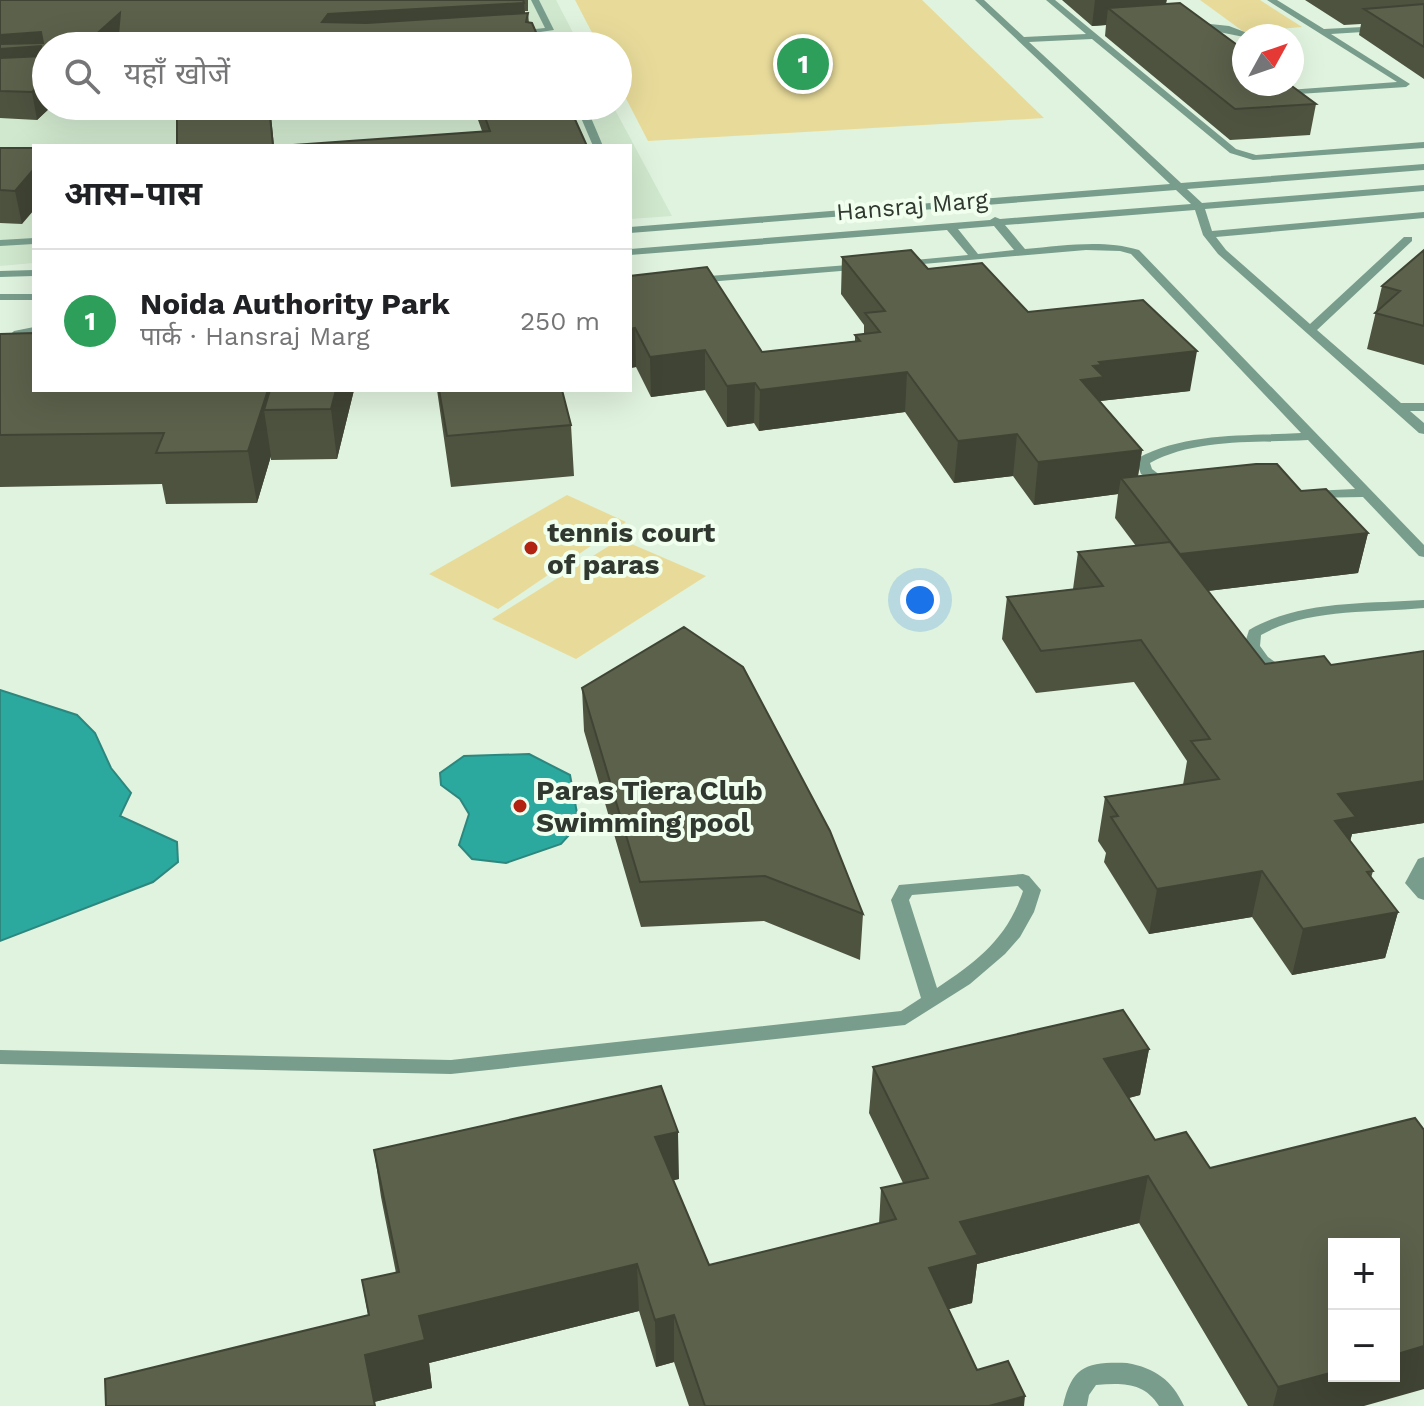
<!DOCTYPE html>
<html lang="hi">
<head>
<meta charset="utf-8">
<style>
	:root { --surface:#fff; --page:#f2f2f2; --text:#202124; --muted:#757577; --line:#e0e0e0; --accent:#7c3aed }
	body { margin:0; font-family:"Work Sans","Noto Sans Devanagari",sans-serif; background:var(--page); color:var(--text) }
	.controls { position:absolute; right:24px; bottom:24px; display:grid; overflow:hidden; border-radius:0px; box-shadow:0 8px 32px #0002 }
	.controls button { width:72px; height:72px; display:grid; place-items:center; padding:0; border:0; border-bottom:2px solid var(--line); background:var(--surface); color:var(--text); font:40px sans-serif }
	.compass { position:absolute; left:1232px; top:24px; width:72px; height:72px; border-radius:50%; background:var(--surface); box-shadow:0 8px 32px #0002; rotate:50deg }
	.you { position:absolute; left:920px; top:600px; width:28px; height:28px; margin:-20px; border:6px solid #fff; border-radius:50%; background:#1a73e8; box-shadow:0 0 0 12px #1a73e833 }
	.badge { display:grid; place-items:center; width:52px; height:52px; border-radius:50%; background:var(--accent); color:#fff; font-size:26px; font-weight:700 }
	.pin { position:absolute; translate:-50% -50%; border:4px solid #fff; box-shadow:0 2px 8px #0006 }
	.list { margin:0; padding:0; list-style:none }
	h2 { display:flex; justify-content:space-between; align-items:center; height:104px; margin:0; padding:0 32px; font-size:34px }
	h2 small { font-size:26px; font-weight:400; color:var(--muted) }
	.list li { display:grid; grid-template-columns:52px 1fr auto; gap:24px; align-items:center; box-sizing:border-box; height:144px; padding:0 32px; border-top:2px solid var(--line) }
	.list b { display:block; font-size:30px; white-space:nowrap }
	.list p { margin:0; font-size:26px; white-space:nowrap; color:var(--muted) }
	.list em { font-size:26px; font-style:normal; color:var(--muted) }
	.icon { flex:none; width:44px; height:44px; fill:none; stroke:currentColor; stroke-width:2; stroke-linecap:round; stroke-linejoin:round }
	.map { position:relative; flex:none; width:1424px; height:1406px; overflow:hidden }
	.search { position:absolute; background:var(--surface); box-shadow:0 8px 32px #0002; left:32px; top:32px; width:600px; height:88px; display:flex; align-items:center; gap:20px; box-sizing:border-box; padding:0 28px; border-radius:44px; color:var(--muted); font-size:30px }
	.panel { position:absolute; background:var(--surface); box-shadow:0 8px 32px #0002; left:32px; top:144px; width:600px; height:248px; border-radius:0px }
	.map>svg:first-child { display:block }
</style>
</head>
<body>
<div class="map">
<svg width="1424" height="1406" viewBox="0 0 1424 1406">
	<rect width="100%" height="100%" fill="#e0f3de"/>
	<path fill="#d0e8ce" d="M0,0h556l24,46h-534v60h567l59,110 -42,3v-73h-596v117l-34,3z"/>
	<path fill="#e8db9a" d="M575,0h347l122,118 -396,23 -30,-58v-37h-19z
		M1200,0h60l42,27 -58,5z
		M567,495l59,27 -128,87 -69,-35z
		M620,539l86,37 -130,83 -84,-40z"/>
	<path fill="#2ba99f" stroke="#2d877e" stroke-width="2" d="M0,690l77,25 18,18 16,35 20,25 -11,23 57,26 1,20 -25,20 -153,59z
		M529,754l41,21 9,49 -18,20 -55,19 -34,-4 -13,-14 10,-31 -9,-15 -19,-14 -1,-12 24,-17z"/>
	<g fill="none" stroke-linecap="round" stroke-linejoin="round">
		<path fill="#799d8c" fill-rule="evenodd" d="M531,0h8l15,30 -41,6v-4l3,-1 29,-3z
			M534,43h17l4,3h-25z
			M576,106h10l17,40h-10z
			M34,238v6l-34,2v-6z"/>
		<path fill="#799d8c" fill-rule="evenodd" d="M975,0h9l40,37 62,-3 -40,-34h9l181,149 20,6 168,-13v6l-171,12 -23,-7 -138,-114 -63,3 152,141 243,-19v6l-237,19 15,14 222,-18v6l-219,18 7,22 212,-19v6l-208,19 10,13 84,74 94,-87h8v4l-95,89 84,73h23v8h-14l14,12v11l-5,-1 -201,-179 -15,-19 -8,-25 -190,15 20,24c38,-3 77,-10 114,1l285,295v12l-5,-1 -56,-59 -56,1v-6l5,-1 43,-2 -47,-49c-50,3 -113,-2 -158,23l2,6 21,16 -7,4 -25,-15 -5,-13 2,-3c48,-26 110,-22 163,-25l-170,-179 -11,-3 -34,-1 -186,16 -2,-2 6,-3 64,-6 -21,-25 -317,25v-6l360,-29 5,-3 5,2 191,-15 -15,-14 -546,43v-6l540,-43zM994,226l20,24 -36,4 -20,-25z
			M1267,0h10l47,29 58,-3v4l-3,1 -48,3 79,50 -4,3 -123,8 -14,-11h10l9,6 109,-8z
			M1192,22l37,4 26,10 -11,1 -55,-11z
			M861,264l4,1v4l-169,14 -6,-3 6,-3z
			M34,270v6l-34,1v-6z
			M0,294h34v6h-34z
			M34,327v8l-12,2 -22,17v-10l14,-13z
			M1424,600v8c-54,5 -115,0 -163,27l-1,11 8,11 23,16 2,3 -2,3c-19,4 -37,-19 -47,-33l5,-16c52,-30 116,-26 175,-30z
			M1424,857v43l-6,-2 -13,-15 13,-24z
			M1023,874l6,2 12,14 -7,22 -14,25 -15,17 -35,30 -65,41 -454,49 -451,-10v-14l451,10 450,-49 20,-13 -30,-98 8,-15zM1018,886l5,5c-16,48 -46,70 -86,97l-28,-88 3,-5z
			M1127,1363c28,5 45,17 57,43h-25c-15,-24 -37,-23 -63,-21l-7,10 -2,11h-24c9,-41 25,-44 64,-43z"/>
	</g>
	<path fill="#4e5340" d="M0,0h528v11h-3v2h3l1,10 -412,22 -80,75 -37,-2z
		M1062,0h105l-1,4 150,100 -6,31 -80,5 -125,-104 1,-11 -14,1z
		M1305,0h119v79l-65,-44 2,-11 -17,1z
		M473,106h96l18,40 -105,-15z
		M0,148h34l-12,76 -22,-1z
		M1424,250v115l-57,-16 15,-63z
		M842,257l86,12 100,43 162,79 -90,10 42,49 -4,27 163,14 67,42 -10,40 -150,18 57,73 66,1 93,-14v172l-72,11 -2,7 23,30 -2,7 27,34 -13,46 -93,17 -40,-58 -103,17 -45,-72 2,-9 -8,-12 7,-44 78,-12 4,-24 -53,-79 -98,11 -34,-54 5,-42 66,-8 5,-37 58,-6 -21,-28 3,-24 -84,11 -21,-29 -59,7 -49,-71 -146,19 -5,-8 -27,4 -22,-37 -54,7 -15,-30 -6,1v-92l132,76 93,-11v-6l9,-1v-9l-23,-31z
		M0,334l34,56h320l-17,69 -66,1v-4l-14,47 -91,1 -4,-20 -162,3z
		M437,390h125l9,35 3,51 -123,11z
		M582,688l281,226 -3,46 -96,-39 -123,6 -57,-196z
		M1149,1049l-9,46 -11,3 26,42 209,266h-116l-109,-183 -162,41 -5,39 -24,6 29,61 47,36h-335l-15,-44 -18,5 -17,-56 -210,52 3,25 -58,14 -6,-87 -6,-35 34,-7 -15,-76 -7,-47 305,29 -6,1 36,85 170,-41 2,-36 22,-5 -34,-70 4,-46z"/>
	<path fill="#404434" d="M1095,0h71l-2,20 -56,-12 -2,17 -14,1z
		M524,3l2,25 -204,-6 6,-8z
		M120,13l5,25 -8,8h-34z
		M41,32l5,26 -46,18v-41z
		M46,79v27h6l-15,14 -5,-28z
		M117,106h65v2l-64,5z
		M269,106h1l4,40h-1z
		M34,169v41l-12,14 -7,-33z
		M635,328l1,39 -6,1v-39z
		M705,350v40l-54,7 -1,-40z
		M1197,351l-7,40 -90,10 -2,17 -17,-38 18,-18z
		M907,372l-2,40 -146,19 1,-41z
		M755,383l-1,40 -27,4v-41z
		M268,390h4l-8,20 7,46 -14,47 -9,-52z
		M336,390h18l-17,69 -6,-50z
		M1017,434l-4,42 -59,7 4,-42z
		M1142,450l-7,42 -14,-14 -3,16 -84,11 4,-43z
		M1368,533l-10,40 -185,22 7,-41z
		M1424,781v42l-72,11 -7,28 -21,4 14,-72z
		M1262,871l-10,46 -103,17 8,-45z
		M1398,912l-13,46 -93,17 11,-46z
		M1149,1049l-9,46 -44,11 8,-47z
		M678,1132l1,47 -23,5 -1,-47z
		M1148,1176l-9,47 -162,41 -5,39 -48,13 5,-48 31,-46z
		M637,1264l2,47 -210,52 3,25 -58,14 -9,-47 54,-39z
		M674,1315v47l-18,5 -1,-47z
		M1424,1346v43l-60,17h-91l5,-19 56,-15v4h60v-21z
		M1025,1396l-1,10h-35z"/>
	<path fill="#5b614b" stroke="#404434" stroke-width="2" d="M0,0h523l1,3 -196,11 -6,8 45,1 161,-10 -2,9 6,1 10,23h-425l3,-33 -37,33h-37v33l-14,13 -32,-1v-33l43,-2 -2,-10 -41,3v-5l43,-1 -2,-11 -41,3z
		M1180,3l64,47v34h45l27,20 -81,5 -127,-101z
		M1424,4v43l-60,-38z
		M177,106h92l4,40h-96z
		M481,106h88l18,40h-308l211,-15z
		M0,148h34v21l-19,22 -15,-1z
		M911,250l17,19 54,-6 46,49 115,-12 54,51 -98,11 3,3 -9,1 11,11 -23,3 61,70 -104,12 -21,-28 -59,7 -51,-69 -147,18 -5,-7 -28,3 -22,-36 -55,7 -15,-29 -5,1v-53l77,-9 55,85 98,-11 -5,-6 25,-3 -15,-19 20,-2 -43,-54z
		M1424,250v76l-49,-13 25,-22 -18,-5z
		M34,333v57h234l-20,61 -92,2 8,-20 -164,2v-101z
		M270,390h66l-5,19 -67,1z
		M439,390h123l9,35 -124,11z
		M1256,464h21l24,27 25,-2 42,44 -188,21 -59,-76z
		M1170,542l95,122 59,-8 7,9 93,-14v130l-86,13 18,23 -21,4 38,50 -6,1 31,40 -95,17 -41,-58 -105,18 -46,-72 7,-1 -13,-19 114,-18 -28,-38 19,-2 -69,-99 -100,11 -34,-54 96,-11 -25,-34z
		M684,627l59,40 87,164 33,83 -98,-38 -125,6 -58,-194z
		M1123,1010l26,39 -45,10 51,81 31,-8 24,36 205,-50 9,12v216l-30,9v-111h-60v128l-56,15 -130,-211 -188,46 18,33 -49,13 48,102 31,-9 17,35 -36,10h-284l-31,-91 -19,5 -18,-56 -218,52 6,24 -60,15 10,51h-269l-1,-27 264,-64 -7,-35 37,-8 -25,-122 287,-64 17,46 -23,5 54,128 187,-46 -15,-31 47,-10 -55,-111z"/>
	<g fill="#b22411" stroke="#f0ffee" stroke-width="3">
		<circle cx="531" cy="548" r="8"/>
		<circle cx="520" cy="806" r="8"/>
	</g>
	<g text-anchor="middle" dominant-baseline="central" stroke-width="8" stroke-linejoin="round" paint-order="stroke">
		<g font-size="24" fill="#313830" stroke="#f0ffee">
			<text transform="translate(912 206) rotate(-5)">Hansraj Marg</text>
		</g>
		<g font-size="28" font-weight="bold" fill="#313830" stroke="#f0ffee" text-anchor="start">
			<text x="547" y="532">tennis court<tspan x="547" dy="32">of paras</tspan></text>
			<text x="536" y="790">Paras Tiera Club<tspan x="536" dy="32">Swimming pool</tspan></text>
		</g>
	</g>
</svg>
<div class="controls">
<button>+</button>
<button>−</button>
</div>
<svg class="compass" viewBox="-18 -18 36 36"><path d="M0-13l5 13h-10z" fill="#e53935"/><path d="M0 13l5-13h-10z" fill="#757577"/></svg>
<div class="you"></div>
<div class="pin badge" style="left:803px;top:64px;background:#2e9e5b">1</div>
<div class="search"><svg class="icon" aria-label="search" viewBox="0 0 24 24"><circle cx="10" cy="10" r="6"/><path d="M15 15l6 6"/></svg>यहाँ खोजें</div>
<section class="panel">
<h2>आस-पास<small></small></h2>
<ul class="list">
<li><span class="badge" style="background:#2e9e5b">1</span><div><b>Noida Authority Park</b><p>पार्क · Hansraj Marg</p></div><em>250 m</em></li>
</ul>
</section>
</div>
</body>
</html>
